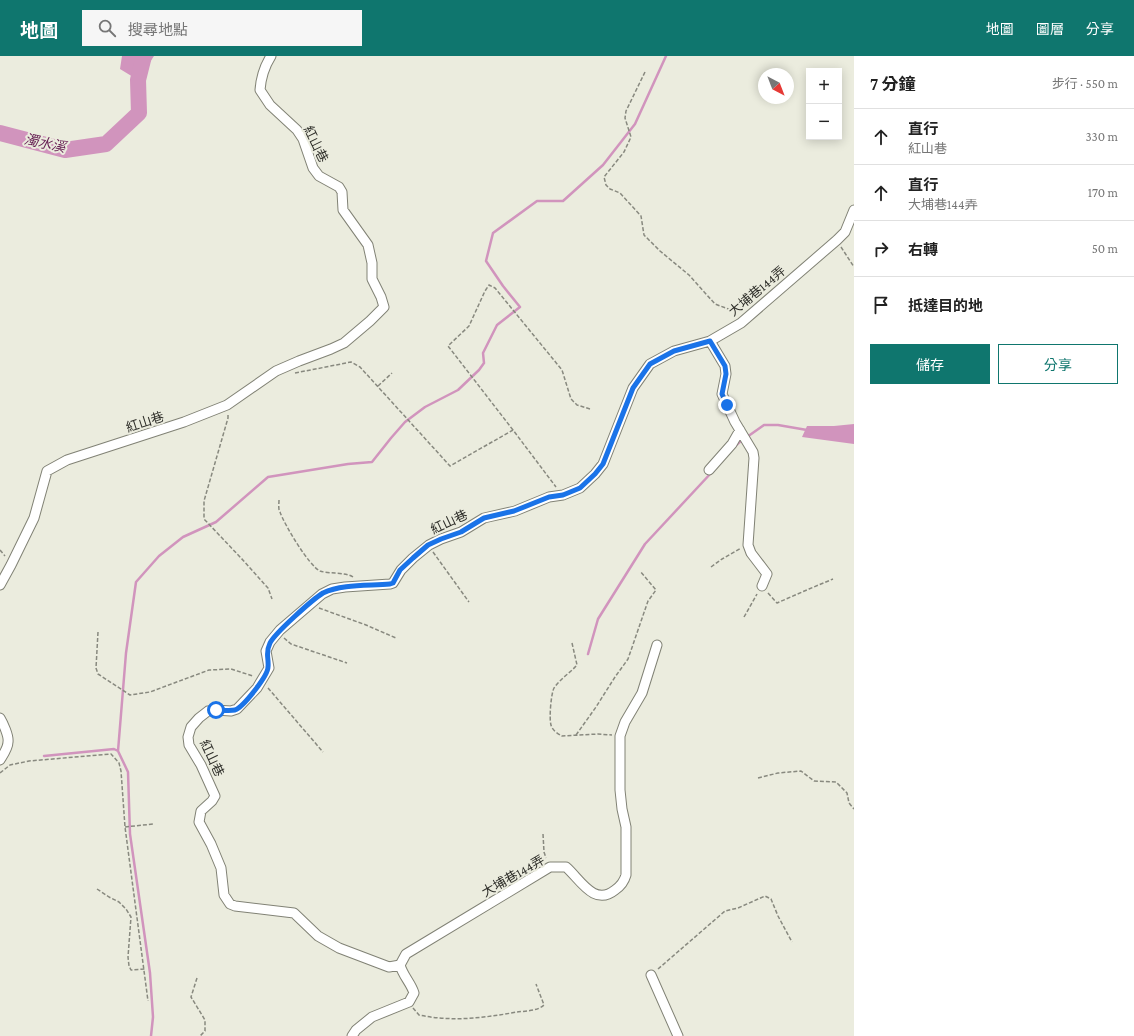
<!DOCTYPE html>
<html lang="zh-TW">
<head>
<meta charset="utf-8">
<style>
	:root { --surface:#fff; --page:#f6f6f6; --text:#222; --muted:#767676; --line:#e0e0e0; --accent:#0f766e }
	body { margin:0; font-family:"Crimson Pro","Noto Sans TC",serif; background:var(--page); color:var(--text) }
	.controls { position:absolute; right:12px; top:12px; display:grid; overflow:hidden; border-radius:0px; box-shadow:0 2px 10px #0003 }
	.controls button { width:36px; height:36px; display:grid; place-items:center; padding:0; border:0; border-bottom:1px solid var(--line); background:var(--surface); color:var(--text); font:20px sans-serif }
	.compass { position:absolute; left:758px; top:12px; width:36px; height:36px; border-radius:50%; background:var(--surface); box-shadow:0 2px 10px #0003; rotate:138deg }
	.stop { position:absolute; width:12px; height:12px; margin:-9px; border:3px solid #1a73e8; border-radius:50%; background:#fff }
	.stop.end { background:#1a73e8; border-color:#fff; box-shadow:0 1px 4px #0008 }
	.list { margin:0; padding:0; list-style:none }
	h2 { display:flex; justify-content:space-between; align-items:center; height:52px; margin:0; padding:0 16px; font-size:17px }
	h2 small { font-size:13px; font-weight:400; color:var(--muted) }
	.list li { display:grid; grid-template-columns:26px 1fr auto; gap:12px; align-items:center; box-sizing:border-box; height:56px; padding:0 16px; border-top:1px solid var(--line) }
	.list b { display:block; font-size:15px; white-space:nowrap }
	.list p { margin:0; font-size:13px; white-space:nowrap; color:var(--muted) }
	.list em { font-size:13px; font-style:normal; color:var(--muted) }
	.actions { display:flex; gap:8px; padding:12px 16px }
	.actions a { flex:1; padding:9px 0; border:1px solid var(--accent); border-radius:0px; text-align:center; font-size:14px; color:var(--accent) }
	.actions .main { background:var(--accent); color:#fff }
	.icon { flex:none; width:22px; height:22px; fill:none; stroke:currentColor; stroke-width:2; stroke-linecap:round; stroke-linejoin:round }
	.map { position:relative; flex:none; width:854px; height:980px; overflow:hidden }
	header { display:flex; align-items:center; gap:24px; box-sizing:border-box; height:56px; padding:0 20px; background:var(--accent); color:#fff }
	header strong { font-size:19px }
	nav { display:flex; gap:22px; margin-inline-start:auto; font-size:14px }
	.search { width:280px; height:36px; background:var(--page); display:flex; align-items:center; gap:10px; box-sizing:border-box; padding:0 14px; border-radius:0px; color:var(--muted); font-size:15px }
	main { display:flex }
	aside { flex:1; background:var(--surface) }
	.map>svg:first-child { display:block }
</style>
</head>
<body>
<header>
<strong>地圖</strong>
<div class="search"><svg class="icon" aria-label="search" viewBox="0 0 24 24"><circle cx="10" cy="10" r="6"/><path d="M15 15l6 6"/></svg>搜尋地點</div>
<nav><a>地圖</a><a>圖層</a><a>分享</a></nav>
</header>
<main>
<div class="map">
<svg width="854" height="980" viewBox="0 0 854 980">
	<rect width="100%" height="100%" fill="#ebecde"/>
	<path fill="#d194bd" d="M122,0h32l-16,24 -18,-11z
		M854,368v20l-52,-7 5,-11h27z"/>
	<g fill="none" stroke-linecap="round" stroke-linejoin="round">
		<path stroke="#d194bd" stroke-width="2.5" d="M747,381l17,-12h14l29,5
			M734,391l8,-7
			M588,598l10,-35 47,-75 67,-72
			M44,700l70,-7 4,2
			M151,980l2,-19 -3,-44 -20,-139 -2,-62 -10,-21 8,-98 10,-71 23,-26 24,-19 33,-15 52,-45 80,-13 24,-2 19,-24 14,-16 20,-15 33,-17 21,-20 5,-7 -1,-10 14,-28 23,-18 -17,-21 -17,-25 7,-28 44,-32h26l40,-36 32,-41 31,-68"/>
		<path stroke="#d194bd" stroke-width="16" d="M0,77l65,17 41,-6 33,-31 -1,-33 6,-24"/>
		<g stroke="#818275" stroke-width="11">
			<path id="minor" d="M710,285l15,25 1,8 -4,20 13,28 18,30 1,6 -6,87 3,8 16,21 -5,12
				M709,414l23,-26 8,-14
				M0,529l11,-20 23,-47 13,-47 20,-11 117,-38 43,-17 49,-34 23,-10 32,-12 13,-6 26,-22 14,-14 -3,-10 -9,-18v-16l-4,-18 -25,-35 -1,-18 -3,-5 -20,-11 -6,-8 -10,-29 -6,-9 -27,-25 -10,-15c1,-13 4,-23 11,-34
				M0,662c3,5 9,18 8,24 0,6 -5,13 -8,18
				M400,909l-11,2 -50,-19 -21,-12 -24,-23 -59,-7 -5,-2 -6,-9 -3,-27 -10,-24 -12,-22 2,-11 11,-10 3,-5 -14,-31 -12,-20 -1,-8 3,-10 8,-9 9,-7 8,-1 15,1 6,-2 20,-21 12,-20 -3,-17 4,-9 10,-12 42,-36 10,-5 13,-2 45,-3 3,-1 8,-13 12,-12 16,-13 12,-6 20,-7 23,-14 31,-7 34,-14 14,-2 17,-7 15,-14 8,-10 30,-76 17,-24 24,-13 36,-10 31,-18 96,-83 8,-8 9,-22
				M651,919l27,61
				M352,980l4,-6 16,-13 37,-15 5,-9c-3,-10 -11,-17 -14,-28l6,-11 144,-87h16c14,12 28,40 49,23 6,-4 9,-8 11,-15v-48l-4,-18 -2,-19v-54l5,-14 17,-29 15,-48"/>
		</g>
		<path stroke="#88897f" stroke-width="1.5" stroke-dasharray="4 2" stroke-linecap="butt" d="M645,16l-19,39 -1,7 6,19 -7,15 -20,25 2,8 4,4 10,4 21,23 3,19 16,16 29,24 26,29 16,6 9,-2 8,-4
			M841,191l13,20
			M295,317l46,-9 10,-2 9,5 90,99 63,-36 43,57
			M378,330l14,-13
			M228,359v3l-24,83v18l37,39 27,30 4,11
			M513,374l-65,-84 21,-20 16,-35 4,-6 6,3 67,82 9,29 6,6 13,4
			M279,444c0,4 -1,9 1,12 4,12 29,54 40,59 9,3 26,1 33,6
			M0,494l5,6
			M433,496l36,50
			M711,511l11,-8 19,-11
			M768,537l9,10 32,-14 24,-10
			M319,552l47,17 30,13
			M744,561l13,-23
			M98,576l-2,36 2,6 32,21 20,-3 59,-22 22,-1 22,7
			M284,582l7,6 56,19
			M572,587l5,22c-7,8 -17,14 -23,23 -3,6 -5,30 -3,37 1,5 7,9 11,11l36,-2 14,1
			M268,632l55,64
			M576,679l20,-28 19,-30 13,-18 20,-58 8,-11 -16,-19
			M0,717l10,-8 19,-4 82,-7 8,9 2,8 4,56 23,174
			M758,722l20,-5 23,-2 13,10 22,1 11,11 2,10 5,6
			M125,771l28,-3
			M543,778l1,18 2,6
			M97,833l12,8 10,5 7,7 5,8 -3,40 1,9 2,4 14,-1
			M658,913l67,-58 13,-3 27,-12 6,3 7,17 14,26
			M197,922l-6,19 14,23v11l-5,5
			M413,952l6,7c33,7 65,3 98,-3 8,-1 21,-1 27,-7l-8,-21"/>
		<use href="#minor" stroke="#fff" stroke-width="9"/>
	</g>
	<g fill="none" stroke-linecap="round" stroke-linejoin="round">
		<path stroke="#1a73e8" stroke-width="5" d="M216,654c6,0 13,1 19,0 8,-3 33,-34 33,-43 1,-9 -3,-14 2,-24 5,-10 43,-44 53,-50 19,-9 46,-7 67,-9l3,-1 7,-13 13,-12 15,-13 13,-6 20,-7 23,-14 30,-7 35,-14 14,-2 17,-7 15,-14 8,-10 30,-76 17,-24 24,-13 36,-10 15,25 1,8 -4,20 5,11"/>
	</g>
	<g text-anchor="middle" dominant-baseline="central" stroke-width="4" stroke-linejoin="round" paint-order="stroke">
		<g font-size="13" fill="#2d2d28" stroke="#ebecde">
			<text transform="translate(316 88) rotate(64)">紅山巷</text>
			<text transform="translate(757 235) rotate(-40)">大埔巷144弄</text>
			<text transform="translate(145 366) rotate(-18)">紅山巷</text>
			<text transform="translate(449 466) rotate(-25)">紅山巷</text>
			<text transform="translate(212 702) rotate(65)">紅山巷</text>
			<text transform="translate(513 820) rotate(-30)">大埔巷144弄</text>
		</g>
		<g font-size="14" font-style="italic" fill="#661f53" stroke="#ebecde">
			<text transform="translate(45 87) rotate(12)">濁水溪</text>
		</g>
	</g>
</svg>
<div class="controls">
<button>+</button>
<button>−</button>
</div>
<svg class="compass" viewBox="-18 -18 36 36"><path d="M0-13l5 13h-10z" fill="#e53935"/><path d="M0 13l5-13h-10z" fill="#767676"/></svg>
<div class="stop" style="left:216px;top:654px"></div>
<div class="stop end" style="left:727px;top:349px"></div>
</div>
<aside>
<h2>7 分鐘<small>步行 · 550 m</small></h2>
<ul class="list">
<li><svg class="icon" aria-label="ahead" viewBox="0 0 24 24"><path d="M12 20V5M6 11l6-6 6 6"/></svg><div><b>直行</b><p>紅山巷</p></div><em>330 m</em></li>
<li><svg class="icon" aria-label="ahead" viewBox="0 0 24 24"><path d="M12 20V5M6 11l6-6 6 6"/></svg><div><b>直行</b><p>大埔巷144弄</p></div><em>170 m</em></li>
<li><svg class="icon" aria-label="right" viewBox="0 0 24 24"><path d="M7 20v-9h11M14 6l5 5-5 5"/></svg><div><b>右轉</b></div><em>50 m</em></li>
<li><svg class="icon" aria-label="arrive" viewBox="0 0 24 24"><path d="M6 21V4h12l-3 4 3 4H6"/></svg><div><b>抵達目的地</b></div></li>
</ul>
<div class="actions"><a class="main">儲存</a><a>分享</a></div>
</aside>
</main>
</body>
</html>
